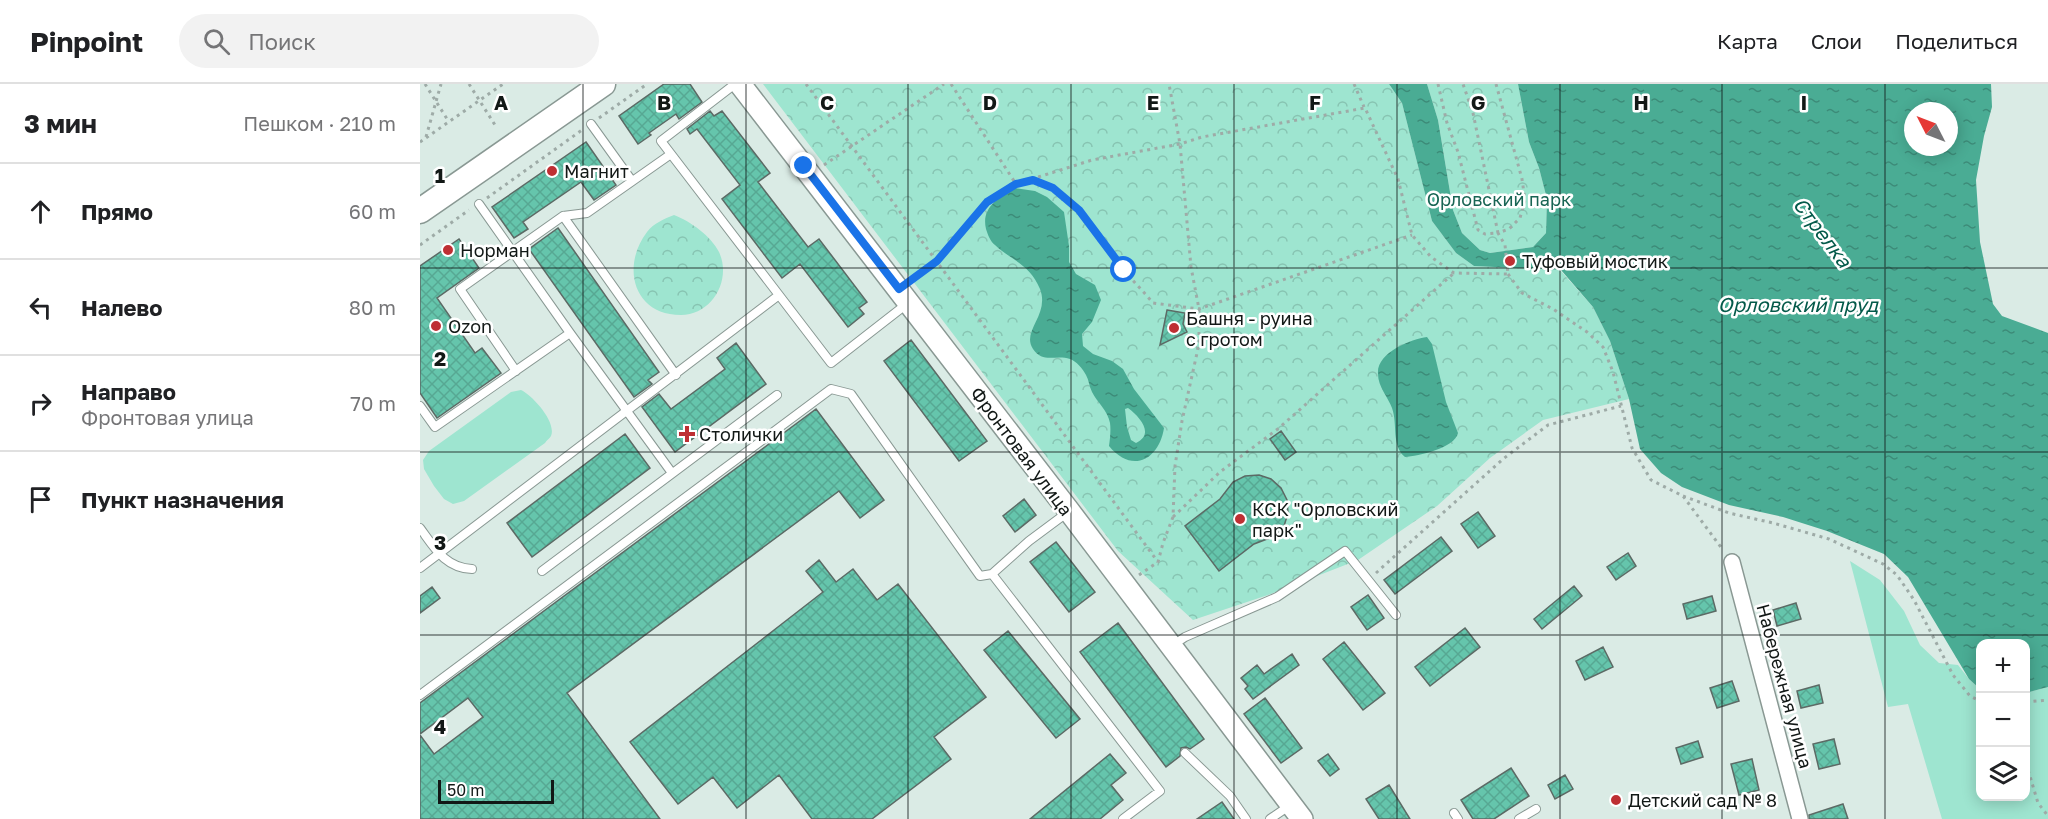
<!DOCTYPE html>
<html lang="ru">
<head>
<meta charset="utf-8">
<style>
	:root { --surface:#fff; --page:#f2f2f2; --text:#202124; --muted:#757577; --line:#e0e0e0 }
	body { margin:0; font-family:"Golos Text",sans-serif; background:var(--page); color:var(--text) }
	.controls { position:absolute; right:18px; bottom:18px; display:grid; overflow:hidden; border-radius:12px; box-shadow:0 3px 15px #0003 }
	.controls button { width:54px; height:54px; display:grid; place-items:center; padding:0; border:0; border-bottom:2px solid var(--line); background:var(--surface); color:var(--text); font:30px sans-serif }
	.compass { position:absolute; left:1484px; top:18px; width:54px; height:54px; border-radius:50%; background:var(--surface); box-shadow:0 3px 15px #0003; rotate:312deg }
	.scale { position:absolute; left:18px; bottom:15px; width:116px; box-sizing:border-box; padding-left:6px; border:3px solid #121816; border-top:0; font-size:16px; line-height:21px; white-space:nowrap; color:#121816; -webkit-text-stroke:4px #fff; paint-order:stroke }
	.stop { position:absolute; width:18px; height:18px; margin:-14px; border:4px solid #1a73e8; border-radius:50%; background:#fff }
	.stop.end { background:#1a73e8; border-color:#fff; box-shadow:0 2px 6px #0008 }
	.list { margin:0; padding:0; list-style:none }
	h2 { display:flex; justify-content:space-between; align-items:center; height:78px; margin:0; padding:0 24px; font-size:26px }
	h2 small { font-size:20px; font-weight:400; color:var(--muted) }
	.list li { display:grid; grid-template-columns:39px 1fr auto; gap:18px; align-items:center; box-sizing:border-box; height:96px; padding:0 24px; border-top:2px solid var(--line) }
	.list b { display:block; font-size:22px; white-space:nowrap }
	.list p { margin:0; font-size:20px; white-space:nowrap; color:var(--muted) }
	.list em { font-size:20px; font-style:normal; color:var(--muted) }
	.icon { flex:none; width:33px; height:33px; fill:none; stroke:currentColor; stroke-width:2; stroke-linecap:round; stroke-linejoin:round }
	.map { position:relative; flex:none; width:1628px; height:735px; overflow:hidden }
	header { display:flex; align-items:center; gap:36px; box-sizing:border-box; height:84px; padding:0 30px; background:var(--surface); border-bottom:2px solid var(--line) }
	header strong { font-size:28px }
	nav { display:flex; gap:33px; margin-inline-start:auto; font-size:21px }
	.search { width:420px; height:54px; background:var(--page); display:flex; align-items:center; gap:15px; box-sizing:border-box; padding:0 21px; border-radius:33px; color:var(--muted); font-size:22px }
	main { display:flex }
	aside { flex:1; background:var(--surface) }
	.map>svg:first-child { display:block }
</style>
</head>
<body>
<header>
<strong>Pinpoint</strong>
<div class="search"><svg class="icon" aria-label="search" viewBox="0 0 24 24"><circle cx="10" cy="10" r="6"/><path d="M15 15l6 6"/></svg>Поиск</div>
<nav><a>Карта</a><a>Слои</a><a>Поделиться</a></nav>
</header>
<main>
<aside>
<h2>3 мин<small>Пешком · 210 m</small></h2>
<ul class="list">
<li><svg class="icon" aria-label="ahead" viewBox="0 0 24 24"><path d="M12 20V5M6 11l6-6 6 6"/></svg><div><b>Прямо</b></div><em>60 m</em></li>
<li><svg class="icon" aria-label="left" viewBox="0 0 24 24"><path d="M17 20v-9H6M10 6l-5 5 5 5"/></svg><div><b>Налево</b></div><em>80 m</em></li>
<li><svg class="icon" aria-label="right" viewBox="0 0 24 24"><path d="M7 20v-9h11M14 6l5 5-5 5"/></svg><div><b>Направо</b><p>Фронтовая улица</p></div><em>70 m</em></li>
<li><svg class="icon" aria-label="arrive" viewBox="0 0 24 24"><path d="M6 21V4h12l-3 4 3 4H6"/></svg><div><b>Пункт назначения</b></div></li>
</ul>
</aside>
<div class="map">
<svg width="1628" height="735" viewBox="0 0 1628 735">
	<defs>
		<pattern id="park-crowns" width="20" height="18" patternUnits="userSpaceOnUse" patternTransform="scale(1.5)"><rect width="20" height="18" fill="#9ee5d0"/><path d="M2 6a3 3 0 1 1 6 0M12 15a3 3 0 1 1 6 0" fill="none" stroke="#87c4b2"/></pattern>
		<pattern id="water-ripples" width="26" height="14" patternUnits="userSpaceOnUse" patternTransform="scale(1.5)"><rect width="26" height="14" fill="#4aac94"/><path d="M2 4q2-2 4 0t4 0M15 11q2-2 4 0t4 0" fill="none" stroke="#3c8b78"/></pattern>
		<pattern id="building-cross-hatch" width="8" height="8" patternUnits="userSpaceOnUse" patternTransform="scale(1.5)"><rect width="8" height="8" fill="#65c5ac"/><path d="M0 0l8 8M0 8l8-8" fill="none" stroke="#57a893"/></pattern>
	</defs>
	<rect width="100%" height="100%" fill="#daebe5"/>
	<path fill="#9ee5d0" d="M101,306c11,5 36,32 30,46 -1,2 -5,5 -6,7l-81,58 -11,3 -9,-5 -10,-13 -10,-17 -1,-9 6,-9 82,-59z
		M1430,477l30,19 24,31 16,34 19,18 19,2 11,14 11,10v107h46v-103l22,-6v132h-106l-34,-115 -20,3z"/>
	<path fill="url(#park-crowns)" d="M343,0h626l13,19 30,118 24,32 18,13 86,4 33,37 17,34 19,58 -86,21 -53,38 -53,48 -79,54 -90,35 -75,25 -75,-69z
		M1007,0h91l11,58 10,26 8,31 -1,34 -13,14 -43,6 -10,-3 -18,-17 -9,-23 -15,-90z
		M254,131c16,6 37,21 45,37 13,28 -7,63 -38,63 -48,0 -60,-49 -34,-83 7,-9 17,-13 27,-17z"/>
	<path fill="url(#water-ripples)" fill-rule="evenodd" d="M969,0h38l11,36 15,90 9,23 18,17 10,3 43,-6 13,-14 1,-34 -8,-31 -10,-26 -11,-58h473l1,23 -8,29 -8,44 4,62 13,62 9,12 46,17v354l-22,6v-49h-46v45l-11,-10 -61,-102 -24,-23 -57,-23 -44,-14 -54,-12 -47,-18 -21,-14 -21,-24 -11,-50 -19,-58 -17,-34 -32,-37 -87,-4 -18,-13 -24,-32 -30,-118zM1493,27h36v36h-36z
		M594,104l21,3 12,6 17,15 5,34v16l7,12 19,11 6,15 -9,22 -10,12 1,12 10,8 19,7 11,8 11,20 30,39c-5,32 -32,46 -55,18 1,-7 2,-16 1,-23 -2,-12 -13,-21 -18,-31 -3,-6 -3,-12 -6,-17 -3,-6 -10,-14 -16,-16 -14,-5 -27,5 -37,-10 -12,-18 17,-34 7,-60 -10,-25 -28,-28 -45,-44 -5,-4 -7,-10 -9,-16 -5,-21 12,-31 28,-41zM708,324c12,9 27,26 8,35l-5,-3 -4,-13 -2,-18z
		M1007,253l5,7 14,58 12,31c-3,15 -40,23 -53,24 -14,-12 -7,-32 -13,-49 -4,-11 -14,-21 -14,-34 -2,-21 33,-35 49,-37z"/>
	<path fill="url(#building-cross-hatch)" stroke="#5c6a65" stroke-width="1.5" d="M244,0h26l12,18 -23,17 -3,-5 -27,19 2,2 -13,9 -19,-28z
		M290,27l4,5 8,-5 48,62 -12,9 50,65 11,-8 48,63 -8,6 5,6 -16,13 -48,-63 -18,14 -60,-79 18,-14 -43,-56 -7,5 -3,-5z
		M166,58l30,43 -22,15 -13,-18 -58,40 5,7 -14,9 -22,-31z
		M138,144l101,144 -11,8 4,4 -18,13 -105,-148z
		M39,155l20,29 -42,30 38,55 7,-5 19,25 -64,45 -17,-25v-127z
		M747,226l18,3 -2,11 4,8 -27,13z
		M491,256l76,101 -28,20 -75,-100z
		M316,259l30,41 -91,68 -33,-45 17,-13 12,15 54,-40 -8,-11z
		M396,325l68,91 -24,18 -21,-27 -272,202 93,126h-240v-84l14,19 49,-37 -15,-19 -48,36v-31z
		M861,347l15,21 -11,8 -15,-21z
		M205,350l25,34 -118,89 -25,-34z
		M839,391l12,4 10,9 6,12 1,13 -4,13 -9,10 -21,8 -35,27 -34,-45 35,-27 13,-17 12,-6z
		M604,415l12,16 -21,17 -12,-16z
		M1058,428l17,24 -17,12 -17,-24z
		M1021,453l11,14 -57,43 -11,-14z
		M636,458l39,50 -26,20 -39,-50z
		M1208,469l8,13 -20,14 -9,-13z
		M399,476l17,22 17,-13 24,31 21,-16 88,113 -52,40 17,22 -79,60h-60l-33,-44 -42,33 -24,-31 -35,27 -48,-62 193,-150 -17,-21z
		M1154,502l8,10 -40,33 -8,-10z
		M12,503l8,11 -20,15v-17z
		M948,511l16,23 -17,12 -16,-23z
		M1292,512l4,15 -29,8 -4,-15z
		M1376,519l5,16 -24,7 -4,-16z
		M698,539l86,116 -14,10 -4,-2 -5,1 -1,8 -14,11 -86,-115z
		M1045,544l15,19 -50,39 -15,-19z
		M588,547l72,88 -24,19 -72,-88z
		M924,558l41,51 -22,17 -40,-51z
		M1183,563l10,20 -28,13 -9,-19z
		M872,570l7,11 -46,34 -8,-10 3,-3 -7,-8 16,-13 7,9z
		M1312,597l7,20 -22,7 -7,-20z
		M1399,601l4,18 -22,5 -4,-17z
		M845,614l37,50 -21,15 -37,-49z
		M1414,655l6,25 -21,5 -6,-25z
		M1278,657l5,16 -22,7 -5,-16z
		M690,670l16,19 -15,12 12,15 -23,19h-70z
		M908,670l11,15 -9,7 -12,-15z
		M1332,675l7,31 -20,5 -8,-31z
		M1091,684l18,28 -35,23h-21l-12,-19z
		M1145,691l8,14 -18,10 -7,-14z
		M969,701l21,34h-31l-13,-20z
		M802,718l12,17h-37z
		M1423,720l5,15h-39v-4z"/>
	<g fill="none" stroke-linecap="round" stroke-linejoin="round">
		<g stroke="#899893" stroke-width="10">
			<path id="service" d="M315,0l-74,57 170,222 77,-60
				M171,40l41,57
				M59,120l91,129 102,140
				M143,132l113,159
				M96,287l-56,-82 103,-73 24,-3 84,-59
				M0,322l15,21 135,-94
				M648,428l-39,29 -37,33 168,217 -37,28
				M0,444c14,19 25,40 52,41
				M0,484l359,-273
				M122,487l235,-176
				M753,561l12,-8 92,-40 68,-46 51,64
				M0,611l411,-306 20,5 129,182 12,-2
				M765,669l45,43 16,23
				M1034,729l4,6
				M850,735l19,-13
				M1099,735l17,-10"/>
		</g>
		<g stroke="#899893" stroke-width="18">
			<path id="minor" d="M1312,478l68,257"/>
		</g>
		<g stroke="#899893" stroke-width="24">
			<path id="secondary" d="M320,0l329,427 233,308"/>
		</g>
		<g stroke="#899893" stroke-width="27">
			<path id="primary" d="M0,127l183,-127"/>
		</g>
		<path stroke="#9eaba7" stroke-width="3" stroke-dasharray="3 4.5" stroke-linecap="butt" d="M5,0l24,38
			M49,0l26,41
			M386,0l352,478
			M531,0l65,100 76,-24 88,-16 22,-7 163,-29 33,71 14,56 19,22 23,16 54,1
			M934,0l10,23
			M1018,0l9,39 11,29 20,78 7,4 13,-1 -25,-120 -10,-29
			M1076,0l26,95 3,21 -5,18 -11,11 -11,4 7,12 3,29
			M179,34l48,-34
			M6,53l15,-53
			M0,58l83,-58
			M404,81l120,-81
			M614,97c43,18 61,52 88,87 10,12 21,23 31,35l46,6 213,-74
			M67,114l95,-68
			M0,161l49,-35
			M1088,190l14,19 31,16 34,23 16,15 10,25 19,76 19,32 32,16 40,54
			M492,195l25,-18 50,-59 29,-18
			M1263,412l46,17 44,10 56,16 54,25 14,11 17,25 39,75 17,21 10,5
			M753,433l47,-45 59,-44 175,-155
			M956,489l127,-114 45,-34 73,-19
			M719,491l19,-13 5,-19 10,-26 2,-51 7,-45 17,-77v-35l-8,-42 -11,-123 -11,-60
			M1606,618l22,-2
			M1606,679l12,40 10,13"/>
		<use href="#service" stroke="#fff" stroke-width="8"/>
		<use href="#minor" stroke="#fff" stroke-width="15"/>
		<use href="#secondary" stroke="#fff" stroke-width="21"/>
		<use href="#primary" stroke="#fff" stroke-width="24"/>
	</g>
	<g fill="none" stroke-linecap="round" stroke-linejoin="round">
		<path stroke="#1a73e8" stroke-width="8" d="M384,82l95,123 38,-28 50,-59 29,-18 17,-4 20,8 26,22 45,60"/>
	</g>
	<path fill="none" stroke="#121816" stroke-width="1.5" stroke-opacity="0.55" d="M163,0v735M326,0v735M488,0v735M651,0v735M814,0v735M977,0v735M1140,0v735M1302,0v735M1465,0v735M0,184h1628M0,368h1628M0,551h1628"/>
	<g fill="#be2f33" stroke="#fff" stroke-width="2">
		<circle cx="132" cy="87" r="6"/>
		<circle cx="28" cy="166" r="6"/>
		<circle cx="1090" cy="177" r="6"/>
		<circle cx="16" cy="242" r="6"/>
		<circle cx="754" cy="244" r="6"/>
		<path d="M264 341h6v6h6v6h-6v6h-6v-6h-6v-6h6z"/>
		<circle cx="820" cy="435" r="6"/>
		<circle cx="1196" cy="716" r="6"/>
	</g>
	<g text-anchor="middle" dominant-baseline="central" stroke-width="5" stroke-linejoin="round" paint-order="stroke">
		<g font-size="18" fill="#121816" stroke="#fff" text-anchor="start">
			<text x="144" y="87">Магнит</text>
			<text x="40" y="166">Норман</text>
			<text x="1102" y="177">Туфовый мостик</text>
			<text x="766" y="234">Башня - руина<tspan x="766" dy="21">с гротом</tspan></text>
			<text x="28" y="242">Ozon</text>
			<text x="279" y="350">Столички</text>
			<text x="832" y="425">КСК "Орловский<tspan x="832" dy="21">парк"</tspan></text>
			<text x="1208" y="716">Детский сад № 8</text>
		</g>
		<g font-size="18" fill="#186554" stroke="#fff">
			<text x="1079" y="115">Орловский парк</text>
		</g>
		<g font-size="18" fill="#121816" stroke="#fff">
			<text transform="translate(602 367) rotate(53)">Фронтовая улица</text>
			<text transform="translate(1365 602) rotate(75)">Набережная улица</text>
		</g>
		<g font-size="20" font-style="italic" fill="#045a4a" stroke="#fff">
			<text transform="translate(1403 148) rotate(53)">Стрелка</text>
			<text x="1378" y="220">Орловский пруд</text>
		</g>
	</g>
	<g font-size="20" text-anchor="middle" font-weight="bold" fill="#121816" stroke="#fff" stroke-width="5" stroke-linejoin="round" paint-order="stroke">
		<text x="81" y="26">A</text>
		<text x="244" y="26">B</text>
		<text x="407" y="26">C</text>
		<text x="570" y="26">D</text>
		<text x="733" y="26">E</text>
		<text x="895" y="26">F</text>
		<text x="1058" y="26">G</text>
		<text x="1221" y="26">H</text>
		<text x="1384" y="26">I</text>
		<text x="20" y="99">1</text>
		<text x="20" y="282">2</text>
		<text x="20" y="466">3</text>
		<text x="20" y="650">4</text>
	</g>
</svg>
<div class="controls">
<button>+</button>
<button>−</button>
<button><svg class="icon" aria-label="layers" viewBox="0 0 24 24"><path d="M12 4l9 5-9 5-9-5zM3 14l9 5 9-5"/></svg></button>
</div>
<svg class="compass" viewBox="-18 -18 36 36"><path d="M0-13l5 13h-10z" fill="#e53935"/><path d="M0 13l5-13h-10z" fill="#757577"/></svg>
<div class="scale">50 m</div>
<div class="stop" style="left:704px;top:186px"></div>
<div class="stop end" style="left:384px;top:82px"></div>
</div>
</main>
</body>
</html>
